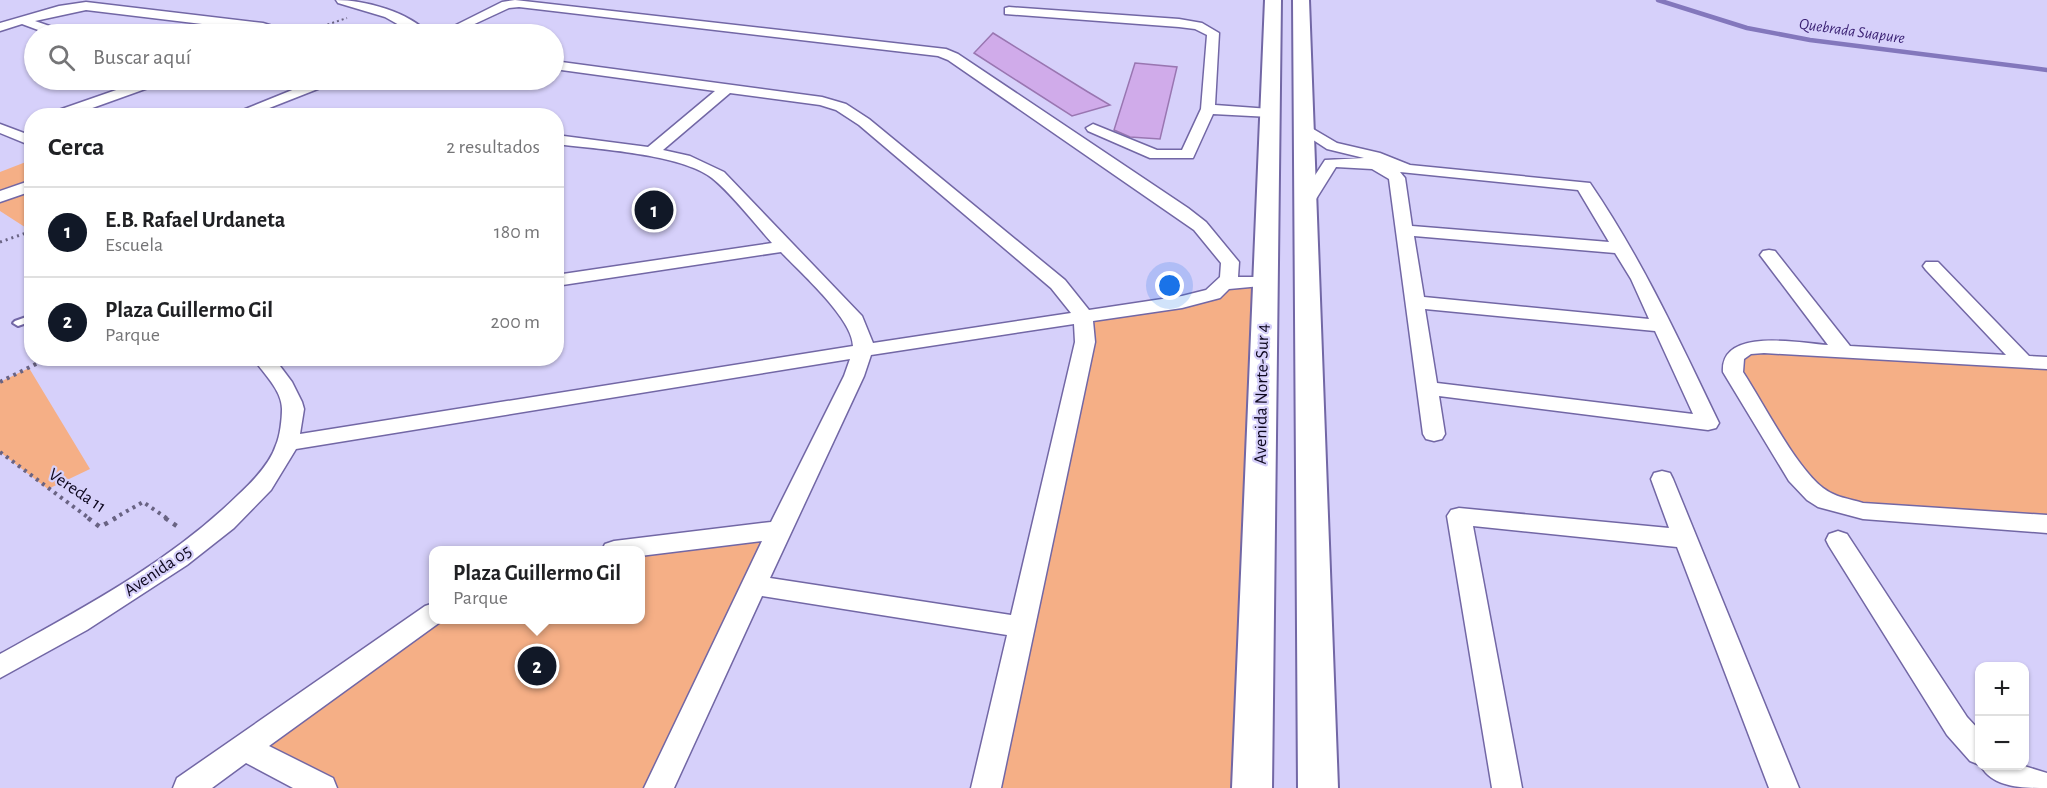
<!DOCTYPE html>
<html lang="es">
<head>
<meta charset="utf-8">
<style>
	:root { --surface:#fff; --page:#f2f2f2; --text:#202124; --muted:#757577; --line:#e0e0e0; --accent:#111827 }
	body { margin:0; font-family:"Alegreya Sans",sans-serif; background:var(--page); color:var(--text) }
	.controls { position:absolute; right:18px; bottom:18px; display:grid; overflow:hidden; border-radius:12px; box-shadow:0 2px 4px #0004 }
	.controls button { width:54px; height:54px; display:grid; place-items:center; padding:0; border:0; border-bottom:2px solid var(--line); background:var(--surface); color:var(--text); font:30px sans-serif }
	.you { position:absolute; left:1170px; top:286px; width:21px; height:21px; margin:-15px; border:4px solid #fff; border-radius:50%; background:#1a73e8; box-shadow:0 0 0 9px #1a73e833 }
	.badge { display:grid; place-items:center; width:39px; height:39px; border-radius:50%; background:var(--accent); color:#fff; font-size:20px; font-weight:700 }
	.pin { position:absolute; translate:-50% -50%; border:3px solid #fff; box-shadow:0 2px 6px #0006 }
	.popup { position:absolute; left:429px; top:546px; width:216px; height:78px; box-sizing:border-box; display:grid; place-content:center; border-radius:12px; background:var(--surface); filter:drop-shadow(0 2px 4px #0005); font-size:20px; white-space:nowrap; color:var(--muted) }
	.popup b { font-size:22px; color:var(--text) }
	.popup::after { content:''; position:absolute; left:50%; top:100%; margin-left:-12px; border:12px solid transparent; border-top-color:var(--surface) }
	.list { margin:0; padding:0; list-style:none }
	h2 { display:flex; justify-content:space-between; align-items:center; height:78px; margin:0; padding:0 24px; font-size:26px }
	h2 small { font-size:20px; font-weight:400; color:var(--muted) }
	.list li { display:grid; grid-template-columns:39px 1fr auto; gap:18px; align-items:center; box-sizing:border-box; height:90px; padding:0 24px; border-top:2px solid var(--line) }
	.list b { display:block; font-size:22px; white-space:nowrap }
	.list p { margin:0; font-size:20px; white-space:nowrap; color:var(--muted) }
	.list em { font-size:20px; font-style:normal; color:var(--muted) }
	.icon { flex:none; width:33px; height:33px; fill:none; stroke:currentColor; stroke-width:2; stroke-linecap:round; stroke-linejoin:round }
	.map { position:relative; flex:none; width:2047px; height:788px; overflow:hidden }
	.search { position:absolute; background:var(--surface); box-shadow:0 2px 4px #0004; left:24px; top:24px; width:540px; height:66px; display:flex; align-items:center; gap:15px; box-sizing:border-box; padding:0 21px; border-radius:33px; color:var(--muted); font-size:22px }
	.panel { position:absolute; background:var(--surface); box-shadow:0 2px 4px #0004; left:24px; top:108px; width:540px; height:258px; border-radius:24px }
	.map>svg:first-child { display:block }
</style>
</head>
<body>
<div class="map">
<svg width="2047" height="788" viewBox="0 0 2047 788">
	<rect width="100%" height="100%" fill="#d6d0fa"/>
	<path fill="#f5af86" d="M31,160v71l-31,-20v-39z
		M1265,281l-13,507h-266l97,-473z
		M1738,352l309,11v161l-221,-23 -93,-129z
		M29,368l61,101 -42,20 -48,-37v-70z
		M780,530l-121,258h-337l-77,-40 189,-128h206v-70h-26z"/>
	<g fill="none" stroke-linecap="round" stroke-linejoin="round">
		<path stroke="#8377bc" stroke-width="4.5" d="M1658,0l89,28 63,12 237,30"/>
	</g>
	<path fill="#d0abea" stroke="#9976b1" stroke-width="1.5" d="M993,33l95,59 22,13 -38,11 -98,-63z
		M1135,63l42,4 -17,72 -30,-2 -16,-7z"/>
	<g fill="none" stroke-linecap="round" stroke-linejoin="round">
		<g stroke="#7267a5" stroke-width="4">
			<path id="service" d="M32,315v6l-14,5 -5,-3 2,-2z"/>
		</g>
		<g stroke="#7267a5" stroke-width="3">
			<path id="minor" d="M336,0c29,0 73,12 93,34h-14l-30,-17 -47,-14z
				M515,0l431,49 12,5 230,154 18,14 33,40 -1,15h34l2,4 -2,4 -43,4 -9,9 -38,10 -89,13 2,21 -94,446h-30l36,-153 -245,-39 -88,192h-30l118,-247 -122,15v-6h-38l3,-6 9,-3 157,-19 73,-146 6,-17 -554,90 -25,41 -37,38 -47,37 -100,65 -87,48v-24c83,-46 170,-92 238,-159 14,-13 32,-31 38,-50 4,-9 6,-26 6,-36 0,-19 -19,-36 -29,-51h21l18,24 10,20 2,7 -4,25 553,-88c0,-27 -53,-74 -72,-94l-225,34v-11l216,-32c-18,-20 -40,-49 -60,-65 -31,-24 -115,-29 -156,-34v-9l92,12 67,-56 -161,-22v-8l268,36 24,7 23,15 196,161 24,30 93,-14 24,-6 14,-13 1,-14 -27,-33 -246,-170 -10,-4 -419,-49 -10,1 -56,26h-15l64,-32zM730,93l90,12 16,5 23,15 192,163 20,25 -198,30 -11,-27 -138,-144 -34,-16 -27,-6zM1074,324l1,18 -64,273 -241,-37 94,-202 7,-21z
				M86,2l177,21 16,5 2,6h-12l-8,-3 -175,-21 -51,11 29,10 1,3h-16l-27,-10 -22,7v-8l59,-17z
				M1009,7l170,12 23,4 17,10 -4,72 55,4 7,4 -7,4 -57,-3 -20,44h-43l-62,-27 -2,-3 7,-4 64,26h25l19,-41 6,-74 -12,-6 -16,-2 -174,-13v-6z
				M145,80h19l-2,3 -92,33h-22l2,-3z
				M317,80h18l-2,3 -84,33h-21z
				M1303,123l34,20 43,10 30,12 180,18c52,76 89,157 129,240l-3,5 -8,2 -269,-34 6,38 -3,5 -8,2 -8,-2 -3,-5 -34,-255 -17,-10 -36,-2 -25,40h-12l-2,-4 28,-43 39,-2 -37,-9 -29,-19 -2,-3zM1400,172l178,18 31,52 -197,-16 -7,-48zM1414,236l201,17 16,26 18,40 -225,-22zM1425,309l230,22 38,83 -256,-31z
				M0,124l32,12v10l-32,-13z
				M32,180v11l-32,11v-11z
				M1769,250l6,1 75,95 156,9 -80,-85 -3,-4 3,-4h12l91,94 18,1v12l-283,-16 -13,1 -7,5 -1,13c21,32 52,94 80,116 11,9 27,11 40,15l184,12v18l-184,-14 -45,-12 -11,-7 -18,-19 -66,-109c-3,-45 77,-29 105,-27l-68,-90 3,-4z
				M1662,471l8,2 3,6 126,309h-30l-92,-241 -204,-21 49,262h-30l-45,-272 4,-6 8,-2 210,20 -18,-49 3,-6z
				M1838,531l9,3 120,183 13,14v34l-10,-4 -23,-26 -118,-189 -3,-6 3,-6z
				M434,603v17h9l-174,126 64,32 4,10h-44l-47,-25 -34,25h-39l4,-10 248,-172z
				M1981,766h43l23,7v15c-24,0 -54,0 -66,-22z"/>
		</g>
		<g stroke="#7267a5" stroke-width="4">
			<path id="secondary" d="M1265,0h16l-9,788h-40z
				M1293,0h16l29,788h-40z"/>
		</g>
		<path stroke="#696383" stroke-width="2" stroke-dasharray="2 3" stroke-linecap="butt" d="M299,34l48,-16"/>
		<path stroke="#696383" stroke-width="3" stroke-dasharray="2 4" stroke-linecap="butt" d="M0,242l32,-11"/>
		<path stroke="#696383" stroke-width="4" stroke-dasharray="3 4.5" stroke-linecap="butt" d="M0,382l48,-24
			M0,452l90,67
			M113,519l30,-17 25,17"/>
		<path stroke="#696383" stroke-width="4.5" stroke-dasharray="4 6" stroke-linecap="butt" d="M88,518l12,9 16,-9
			M165,518l16,11"/>
		<use href="#service" fill="#fff" fill-rule="evenodd"/>
		<use href="#minor" fill="#fff" fill-rule="evenodd"/>
		<use href="#secondary" fill="#fff" fill-rule="evenodd"/>
	</g>
	<g text-anchor="middle" dominant-baseline="central" stroke-width="4.5" stroke-linejoin="round" paint-order="stroke">
		<g font-size="16" font-style="italic" fill="#381e71" stroke="#d6d0fa">
			<text transform="translate(1852 31) rotate(8)">Quebrada Suapure</text>
		</g>
		<g font-size="18" fill="#0d071e" stroke="#d6d0fa">
			<text transform="translate(1262 394) rotate(-89)">Avenida Norte-Sur 4</text>
			<text transform="translate(77 491) rotate(34)">Vereda 11</text>
			<text transform="translate(158 571) rotate(-34)">Avenida 05</text>
		</g>
	</g>
</svg>
<div class="controls">
<button>+</button>
<button>−</button>
</div>
<div class="you"></div>
<div class="pin badge" style="left:654px;top:210px">1</div>
<div class="pin badge" style="left:537px;top:666px">2</div>
<div class="popup"><b>Plaza Guillermo Gil</b>Parque</div>
<div class="search"><svg class="icon" aria-label="search" viewBox="0 0 24 24"><circle cx="10" cy="10" r="6"/><path d="M15 15l6 6"/></svg>Buscar aquí</div>
<section class="panel">
<h2>Cerca<small>2 resultados</small></h2>
<ul class="list">
<li><span class="badge">1</span><div><b>E.B. Rafael Urdaneta</b><p>Escuela</p></div><em>180 m</em></li>
<li><span class="badge">2</span><div><b>Plaza Guillermo Gil</b><p>Parque</p></div><em>200 m</em></li>
</ul>
</section>
</div>
</body>
</html>
